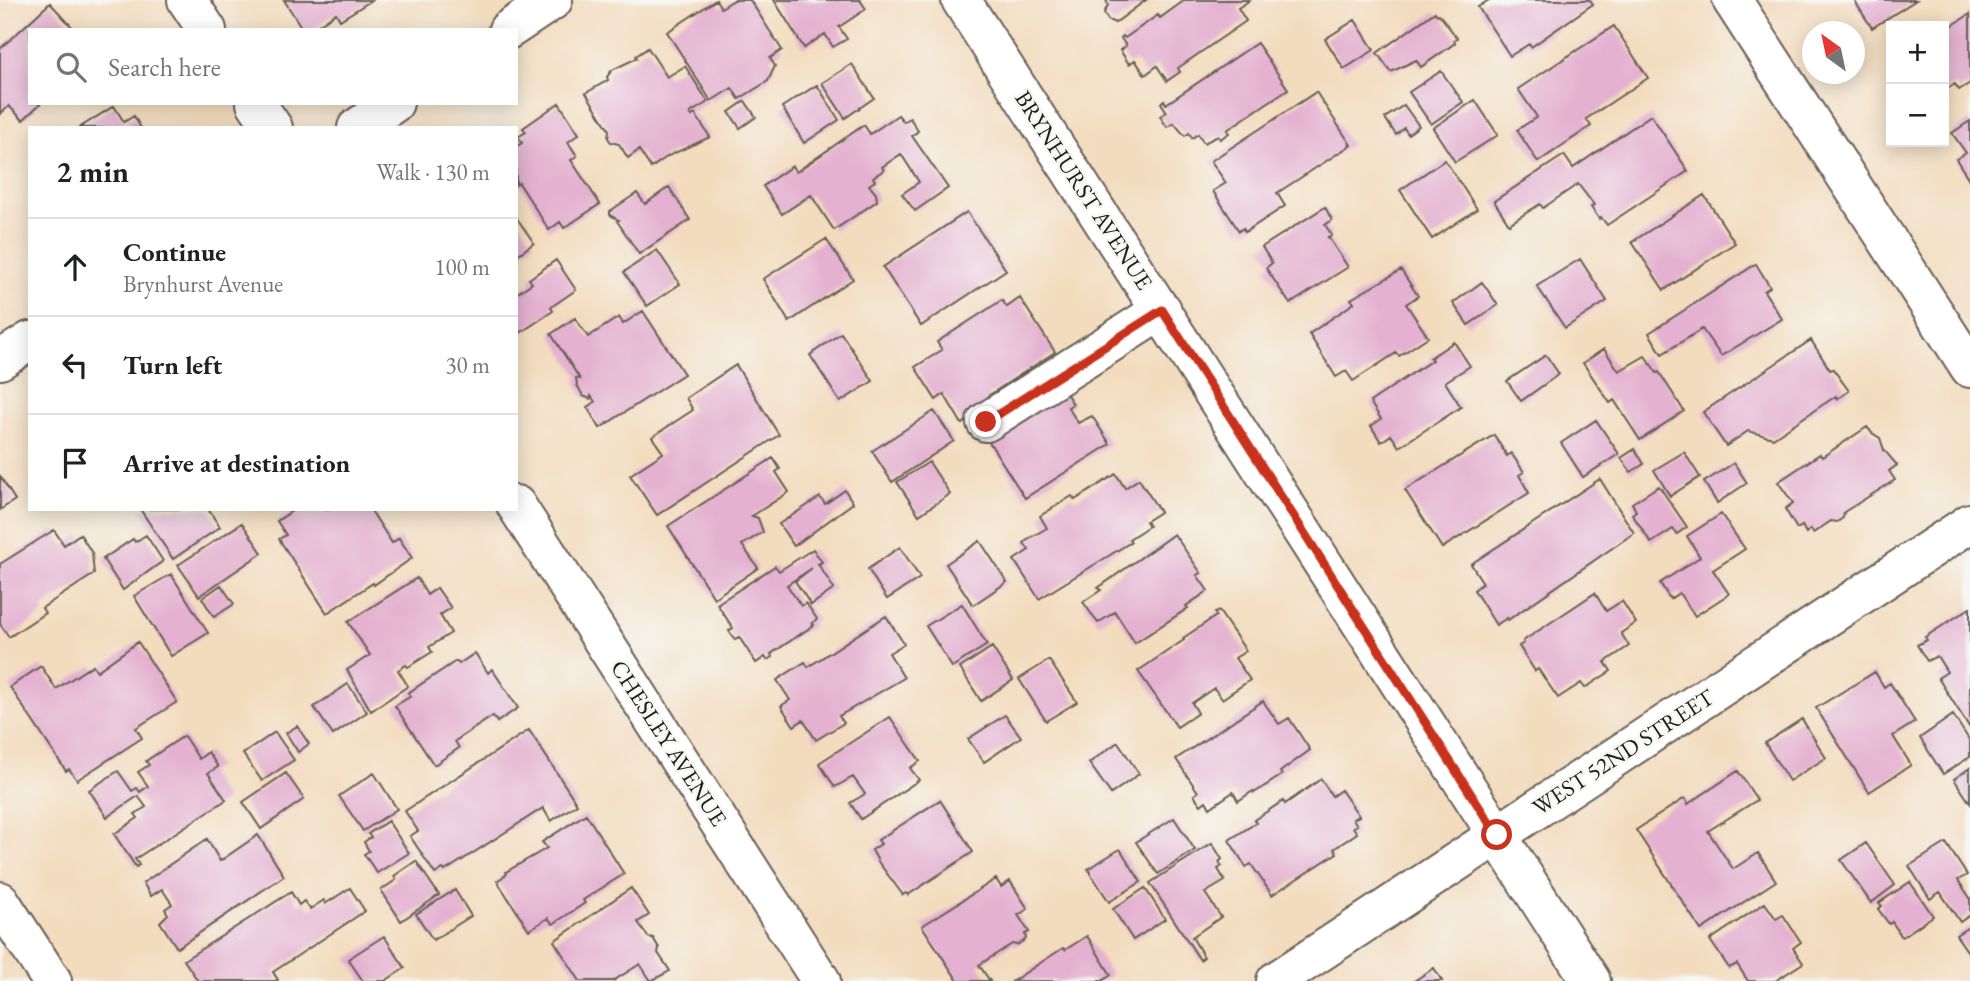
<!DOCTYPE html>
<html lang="en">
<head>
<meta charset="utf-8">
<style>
	:root { --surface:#fff; --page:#f6f6f6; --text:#202124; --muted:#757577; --line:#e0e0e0 }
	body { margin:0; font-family:"EB Garamond",serif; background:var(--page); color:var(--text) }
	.controls { position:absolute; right:21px; top:21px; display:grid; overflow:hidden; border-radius:0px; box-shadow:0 4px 18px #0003 }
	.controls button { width:63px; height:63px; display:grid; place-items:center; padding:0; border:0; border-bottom:2px solid var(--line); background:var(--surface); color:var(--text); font:35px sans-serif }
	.compass { position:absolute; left:1802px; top:21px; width:63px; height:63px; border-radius:50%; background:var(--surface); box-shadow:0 4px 18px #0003; rotate:327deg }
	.stop { position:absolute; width:21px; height:21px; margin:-16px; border:5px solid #c8321e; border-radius:50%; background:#fff }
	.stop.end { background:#c8321e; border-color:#fff; box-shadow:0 2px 7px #0008 }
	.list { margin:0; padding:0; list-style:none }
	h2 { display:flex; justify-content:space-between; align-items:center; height:91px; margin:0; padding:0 28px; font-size:30px }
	h2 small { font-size:23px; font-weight:400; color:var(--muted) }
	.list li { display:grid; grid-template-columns:46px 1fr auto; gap:21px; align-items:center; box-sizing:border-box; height:98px; padding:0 28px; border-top:2px solid var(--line) }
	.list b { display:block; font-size:26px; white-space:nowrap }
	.list p { margin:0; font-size:23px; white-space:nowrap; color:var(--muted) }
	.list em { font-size:23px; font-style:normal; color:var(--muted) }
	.icon { flex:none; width:38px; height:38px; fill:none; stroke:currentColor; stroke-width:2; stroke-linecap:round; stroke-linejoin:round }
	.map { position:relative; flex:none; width:1970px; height:981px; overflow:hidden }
	.search { position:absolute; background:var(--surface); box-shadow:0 4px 18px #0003; left:28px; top:28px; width:490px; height:77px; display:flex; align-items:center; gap:18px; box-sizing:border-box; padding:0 24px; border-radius:0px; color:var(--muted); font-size:26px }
	.panel { position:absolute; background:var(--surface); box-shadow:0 4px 18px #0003; left:28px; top:126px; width:490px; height:385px; border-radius:0px }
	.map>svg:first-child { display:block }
</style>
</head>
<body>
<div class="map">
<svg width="1970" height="981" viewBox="0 0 1970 981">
	<rect width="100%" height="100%" fill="#f6f6f2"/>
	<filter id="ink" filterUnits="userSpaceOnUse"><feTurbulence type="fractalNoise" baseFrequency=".0143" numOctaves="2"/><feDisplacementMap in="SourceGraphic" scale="14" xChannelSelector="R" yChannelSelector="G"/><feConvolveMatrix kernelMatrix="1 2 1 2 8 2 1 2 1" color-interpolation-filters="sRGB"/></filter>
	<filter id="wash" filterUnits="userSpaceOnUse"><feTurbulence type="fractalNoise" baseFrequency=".00686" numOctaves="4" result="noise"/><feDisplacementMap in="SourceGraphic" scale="28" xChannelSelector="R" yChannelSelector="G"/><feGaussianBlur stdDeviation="1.57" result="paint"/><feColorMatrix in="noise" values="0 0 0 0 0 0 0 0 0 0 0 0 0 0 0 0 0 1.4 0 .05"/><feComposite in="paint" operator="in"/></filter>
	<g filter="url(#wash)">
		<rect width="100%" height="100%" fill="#f3dcbe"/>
		<g id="blocks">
			<path fill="#e4b1d0" d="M284,0h88l-32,20 -4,-7 -25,17h-8z
				M716,0l5,8 13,-8h16l32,50 -12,8 5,8 -7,15 -29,18 -7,-11 -21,13 -44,-69z
				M774,0h86l6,9 -27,18 8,12 -14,8 -8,-13 -21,14z
				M1106,0h40l-31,23 -7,-3 -4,-7 4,-8z
				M1185,0h65l-12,8 8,13 -68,47 2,4 -13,9 -10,-15 -12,9 -10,-15 -6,4 -9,-14 6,-4 -5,-8 2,-2 2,2 33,-23 2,3z
				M1489,0h101l3,4 -62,43 -2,-3 -19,12 -32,-49z
				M1854,0h62l-44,28z
				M50,3l25,27h-45v73h11l-18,17 -14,-14 -9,8v-65z
				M1435,12l2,3 2,-1 18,24 -3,2 1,3 -34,24 -5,-7 -25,12 -14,-19z
				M1970,14v69l-11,7 -4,-6 -11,7v-60z
				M1355,20l19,30 -30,19 -19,-30z
				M1614,26l34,52 -62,41 5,7 -53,36 -21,-32 20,-13 -19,-28z
				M1257,43l31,46 -61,41 2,3 -9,6 -2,-3 -14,7 -6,-9 -6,4 -3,-5 -4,3 -11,-13 -7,4 -7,-11 7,-4 -6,-9 3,-3 2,4z
				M648,48l19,29 18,-11 23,36 -18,11 2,3 3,-2 15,23 -42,19 -17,12 -12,-18 -11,8 -9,-14 -8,-2 -3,-4 1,-8 -23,-37 22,-13 -1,-3 5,-7 25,-12 -1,-2z
				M852,64l22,34 -29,20 -23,-35z
				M1441,71l22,31 -32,22 -22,-32z
				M817,85l22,35 -35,23 -22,-36z
				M1316,92l35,53 -74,48 8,13 -40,26 -2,-4 -4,3 -26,-40 13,-8 -15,-22z
				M1475,100l23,35 -43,27 -22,-34z
				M745,101l11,16 -16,11 -11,-16z
				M559,103l20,31 -11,8 9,14 -6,4 29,44 -36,24 -4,-6 -11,8 -30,-47 -3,2v-38l6,-4 -4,-6 8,-5 -3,-4z
				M1404,105l15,21 -11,8 -4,-6 -8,7 -11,-17z
				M114,106l10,16 10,-6 7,12h-62z
				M898,115l6,7 6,-4 8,13 -6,5 36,52 -33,23 -13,-17 17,-12 -18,-28 -19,13 2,3 -11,7 2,4 -6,4 7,9 1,7 -43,29 -23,-35 -29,19 -19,-28 29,-20 4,6 68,-47 6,9z
				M1651,115l37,56 -81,54 -6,-8 -2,2 -8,-12 3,-2 -16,-21 -35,24 -3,-4 -31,20 -15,-23 70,-46 9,13z
				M1970,121v60l-14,-22 10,-6 -14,-20z
				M1445,160l32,49 -45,30 -32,-49z
				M669,187l21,33 -51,34 -22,-33 2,-1 -9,-5v-4l27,-18 8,11z
				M1704,195l31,48 -71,47 -32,-48z
				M1325,207l7,13 -7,5 7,10 -4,2 20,30 -58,37 -24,-36 6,-5 -10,-16z
				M967,212l39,58 -85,56 -38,-59z
				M516,217l18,26 -18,13z
				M826,239l27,40 -64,43 -26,-43z
				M657,250l23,34 -33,22 -23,-34z
				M1580,259l27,42 -42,27 -28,-42z
				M556,260l20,30 -25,17 2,4 -33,22 -2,-3 -2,1v-37l16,-11 -3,-4z
				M1756,264l14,23 -6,4 18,28 -61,37 -19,-27 -40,25 -13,-21z
				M1401,270l17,26 -12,8 22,33 -29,19 -3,-3 -43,28 -7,-10 -10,6 -27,-43 45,-31 -3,-4z
				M1482,282l16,23 -30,20 -15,-22z
				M1020,298l35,54 -67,44 5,8 -31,20 -18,-30 -8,6 -21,-33 27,-17 -5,-8 65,-42 5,7z
				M643,311l41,63 -84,54 -13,-21 8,-5 -4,-6 -1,3 -7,-3 -6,-11 -1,-7 4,1 -29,-45 24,-16 13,19 31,-20 4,7z
				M841,333l32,48 -33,21 -30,-47z
				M1811,340l19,30 3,-1 16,22 -12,8 -1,-3 -63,42 -25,-7 -22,15 -23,-34z
				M1454,342l16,24 -25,16 16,25 -62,40 -8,-12 -10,7 -10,-16 10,-7 -11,-17 62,-42 -2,-2z
				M1604,349l15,22 26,-15 12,17 2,-1 25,39 -44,29 -26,-40 -4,3 -27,-40z
				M1546,355l13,19 -38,27 -14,-20z
				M736,365l43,70 -122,80 -27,-40 33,-22 -11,-16 41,-27 -7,-12z
				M1062,387l11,17 -5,3 10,16 14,-7 18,28 -85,54 -39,-61z
				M934,411l20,30 -62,41 -20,-31z
				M1596,420l23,34 -36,23 -22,-34z
				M1867,427l5,6 8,5 4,12 13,15 -8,6 6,9 -51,32 -1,6 -6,4 -6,-1 -18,12 -2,-4 -5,4 -4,-7 -5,3 -12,-20 8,-6 -15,-21 42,-28 2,3z
				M1494,435l13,21 4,-3 13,19 -5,3 10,18 -87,55 -37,-58z
				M1635,449l9,15 -13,8 -10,-14z
				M1684,452l16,25 -30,19 -16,-26z
				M773,458l7,11 -4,3 13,20 -37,24 6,2 5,14 -21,13 16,23 -44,30 -46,-72z
				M929,462l21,32 -31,21 -22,-33z
				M1734,463l13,20 -30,20 -13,-21z
				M1116,474l9,14 14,-9 21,33 -14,9 3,5 -20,13 2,3 -92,57 -25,-39 15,-10 -5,-7 4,-4 19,-11 -7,-12 32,-20 3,4z
				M0,476l15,24 -15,10z
				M1600,479l34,54 -126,87 -1,-2 -11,7 -22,-35 9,-7 -12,-19z
				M1659,486l28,41 -10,7 -4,-5 -22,14 -19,-29 4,-3 -4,-8z
				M845,490l8,13 -59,43 -15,-22 41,-27 5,7z
				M140,509h68l12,18 -47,32z
				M295,509h75l22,34 7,-5 13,20 -38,27 -1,-2 -46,30 -48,-74 7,-4 -9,-14z
				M1721,514l24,35 -32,21 16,24 -34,22 -16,-23 -9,6 -10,-16 40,-26 -13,-21z
				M242,523l20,30 -63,43 -21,-31z
				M54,530l10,15 16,-11 12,19 2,21 -52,34 3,5 -36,24 -9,-13v-60z
				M1174,534l27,39 -4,2 11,16 -22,15 2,2 -53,35 -20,-31 -17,11 -15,-21 18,-12 -3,-2z
				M146,535l17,26 -40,29 -20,-31 30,-20 2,3z
				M980,541l27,41 -34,23 -27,-41z
				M900,547l20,31 -33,21 -19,-30z
				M813,549l9,13 -4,2 16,25 -23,16 -16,-24 17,-13 -25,17 14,21 5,-3 11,16 -5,4 2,2 -43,29 1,3 -5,3 -2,-3 -9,6 -17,-26 -4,3 -6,-9 4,-3 -16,-24 58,-38 4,5z
				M171,574l37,59 -37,23 -37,-60z
				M417,578l10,17 10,-7 14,20 -11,7 11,18 -22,14 3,5 -24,15 -2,-2 -8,5 10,16 -37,25 -24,-41 23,-15 -22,-33z
				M221,585l13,19 -20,13 -12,-19z
				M1595,593l11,18 16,-10 14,22 -15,10 8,13 -24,16 6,9 -26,17 -4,-5 -23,15 -20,-29 -3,2 -16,-25 5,-3 -1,-2z
				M962,604l25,41 -35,22 -26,-41z
				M1970,608v120l-32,-50 9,-6 -10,-16 -10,5 -10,-16 10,-5 -2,-3z
				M1219,611l27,40 -11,7 15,22 -28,19 -8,-11 -22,15 6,10 -21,14 -39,-56 46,-31 -1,-2 33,-22 -1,-3z
				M886,616l18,28 -15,9 15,25 -65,38 5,7 -28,17 -13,-20 -9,6 -13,-20 9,-6 -13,-20 28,-18 3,5z
				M138,642l39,60 -41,26 6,10 -65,42 -8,-11 -3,2 -56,-84 31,-21 15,23 37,-24 4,6z
				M992,647l21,33 -32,21 -21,-33z
				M475,653l13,20 4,-4 26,39 -21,14 -4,-6 -38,25 4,7 -25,17 -39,-59 16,-10 -3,-3 48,-32 3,3z
				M1049,660l28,42 -31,19 -27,-42z
				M1875,672l9,15 6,-4 25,39 -22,14 18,29 -42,27 -53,-84z
				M348,684l19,28 -34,23 -19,-28z
				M1263,701l16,23 10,-6 21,32 -30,22 2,3 -28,18 -1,-2 -15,10 -5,-9 -23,16 -4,-7 -5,4 -7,-10 4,-3 -22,-33z
				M1005,715l16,22 -37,25 -16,-23z
				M1953,715l17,26v16l-27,17 -23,-36z
				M890,717l30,44 -10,7 9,12 -58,39 -11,-16 15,-9 -12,-17 -18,10 -16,-24z
				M1802,719l24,39 -37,23 -24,-38z
				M297,726l12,18 -11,8 -12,-19z
				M529,730l48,74 -26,17 -8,-13 -98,63 -2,-2 -8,5 -25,-38 8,-5 -13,-20z
				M275,732l19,28 -32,21 -19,-27z
				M184,736l15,23 9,-7 10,15 -10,6 18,27 -91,59 4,6 -3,2 -22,-33 24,-16 -3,-4 11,-7 -8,-11 -31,21 -18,-27 29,-19 14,20 5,-3 3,4 8,-6 -10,-14 11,-7 -3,-4z
				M1118,742l21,32 -28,20 -22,-31z
				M1970,768v35l-16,-24z
				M1738,771l19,29 -49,31 25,38 25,-16 18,28 -75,49 -65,-100 49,-32 3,6z
				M286,773l18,26 -43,30 -18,-27z
				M374,773l23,36 -34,22 -24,-35z
				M1321,779l11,17 9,-6 18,26 -6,3 4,6 -4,2 4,6 -23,16 3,4 -65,42 -21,-31 -5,3 -17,-27 27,-17 -2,-3 29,-19 2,3z
				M940,800l33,52 -65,43 -2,-2 -3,2 -24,-32 -7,-13 9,-6 -3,-4z
				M586,814l38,60 -41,26 2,3 -32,21 -5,-6 -19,12 -32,-49 10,-7 -1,-2 41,-24 -5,-6z
				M1174,818l21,32 -37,24 -22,-32z
				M388,821l21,32 -32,20 -13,-19 5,-3 -5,-9 7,-5 -3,-3z
				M258,835l26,41 -107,72 -17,-26 8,-8 -3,-5 7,-5 -10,-15 -11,7 -8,-13 64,-44 13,22z
				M1212,843l10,16 -3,3 3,4 -4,3 7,12 -20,12 16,24 -29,20 12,20 -4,3 -50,-77z
				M1866,843l29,42 -24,18 -30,-43z
				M1946,843l21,32 -9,5 12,18v17l-10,7 -20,-30 -10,7 -21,-33z
				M1120,849l21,33 -32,20 -21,-33z
				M416,861l23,34 -38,26 -20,-31 15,-10 -2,-4z
				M996,879l5,8 9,-6 18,28 -10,6 11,17 -4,2 1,5 -9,6 -5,-1 -33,21 11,16h-32l-36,-55z
				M1910,882l23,34 -31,21 -10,-15 -3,2 -11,-15 4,-3 -3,-3z
				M350,888l15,23 -92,61 5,8 -3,1h-77l-14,-21 107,-68 8,13 5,-4 6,8 14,-9 1,4z
				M631,888l18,27 -11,7 10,15 5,1 6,10 -1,5 12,18 -19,10 -11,-17 -27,17h-33l-26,-40z
				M1145,888l20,31 -32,21 -20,-31z
				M455,890l16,26 -38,24 -17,-26z
				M1765,903l11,16 7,-4 18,27 -8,6 10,15 -28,18h-27l-11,-17 -8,4 -19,-28z
				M1970,926v29l-14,-20z
				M384,936l21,32 -20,13h-22l-15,-22z
				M1087,936l24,39 -9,6h-89l50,-33 2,2z
				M1434,968l8,13h-28z"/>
		</g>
	</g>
	<g filter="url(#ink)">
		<use href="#blocks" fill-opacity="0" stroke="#675f55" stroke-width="2"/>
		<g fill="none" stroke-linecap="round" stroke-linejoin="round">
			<g stroke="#675f55" stroke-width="42">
				<path id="minor" d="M187,0l20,30
					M961,0l630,981
					M1732,0l238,368
					M508,30l45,-30
					M256,103l17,25
					M357,128l37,-25
					M0,360l30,-19
					M986,422l176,-112
					M516,505l305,476
					M0,901l52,80
					M1276,981l694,-458"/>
			</g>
			<use href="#minor" stroke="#fff" stroke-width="38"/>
		</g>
	</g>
	<g fill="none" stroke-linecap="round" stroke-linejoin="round" filter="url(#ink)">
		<path stroke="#c8321e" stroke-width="9" d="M986,422l176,-112 335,525"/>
	</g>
	<g text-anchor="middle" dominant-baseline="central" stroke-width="5" stroke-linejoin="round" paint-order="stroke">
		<g font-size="23" fill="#1c1c1c" stroke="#f6f6f2">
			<text transform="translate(1084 190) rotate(57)">BRYNHURST AVENUE</text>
			<text transform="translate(669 743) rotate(57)">CHESLEY AVENUE</text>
			<text transform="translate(1623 752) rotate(-33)">WEST 52ND STREET</text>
		</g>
	</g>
</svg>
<div class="controls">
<button>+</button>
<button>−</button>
</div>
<svg class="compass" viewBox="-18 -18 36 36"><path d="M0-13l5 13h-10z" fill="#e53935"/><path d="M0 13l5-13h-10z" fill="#757577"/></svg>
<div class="stop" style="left:1497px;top:835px"></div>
<div class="stop end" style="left:986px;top:422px"></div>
<div class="search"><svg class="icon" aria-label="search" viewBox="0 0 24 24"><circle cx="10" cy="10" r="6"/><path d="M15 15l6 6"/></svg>Search here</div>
<section class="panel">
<h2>2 min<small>Walk · 130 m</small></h2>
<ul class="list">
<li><svg class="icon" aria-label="ahead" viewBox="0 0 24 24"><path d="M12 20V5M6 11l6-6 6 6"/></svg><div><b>Continue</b><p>Brynhurst Avenue</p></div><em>100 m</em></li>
<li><svg class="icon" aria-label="left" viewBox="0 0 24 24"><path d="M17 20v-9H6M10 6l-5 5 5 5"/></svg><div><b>Turn left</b></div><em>30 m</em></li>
<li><svg class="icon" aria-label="arrive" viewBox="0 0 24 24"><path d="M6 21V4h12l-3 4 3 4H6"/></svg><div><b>Arrive at destination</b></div></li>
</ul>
</section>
</div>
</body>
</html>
